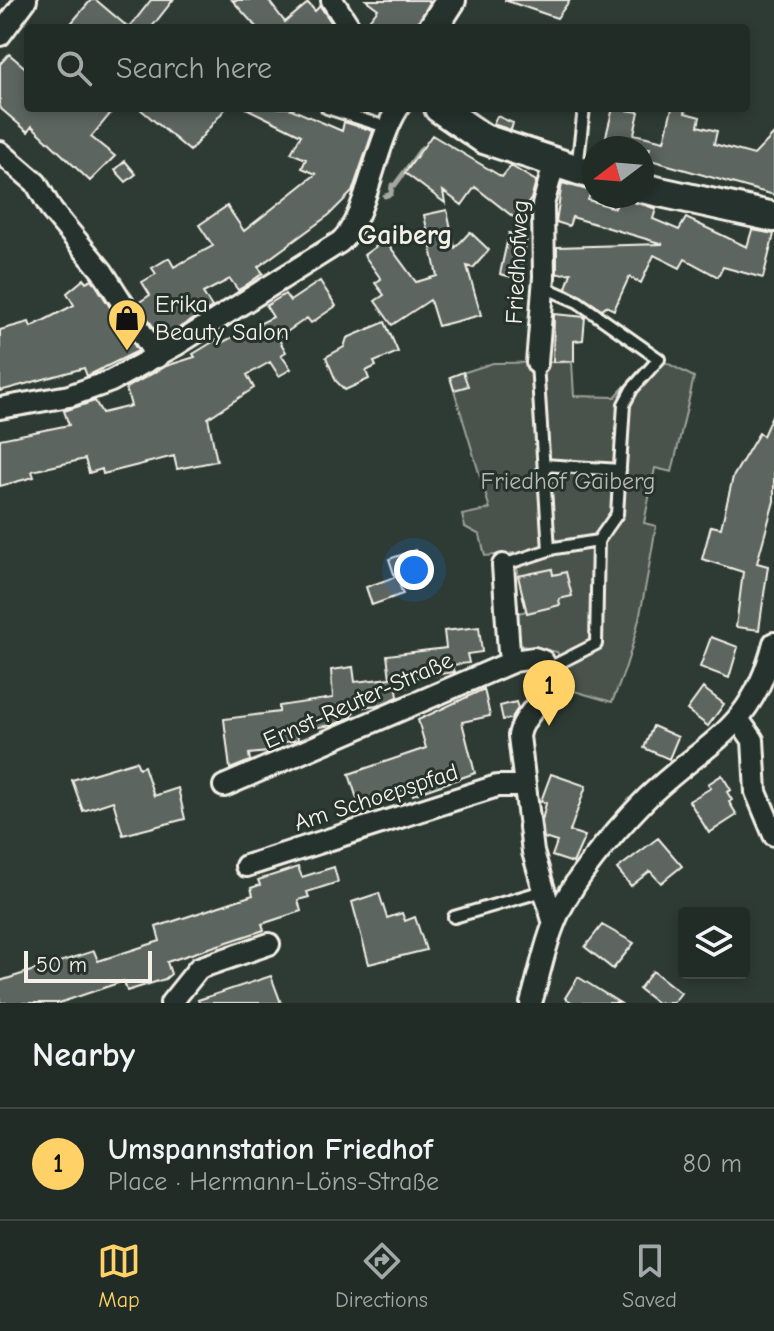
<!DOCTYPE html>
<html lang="en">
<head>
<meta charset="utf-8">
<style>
	:root { --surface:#222c27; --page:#2e3833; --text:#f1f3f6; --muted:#a2a7a7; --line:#3f4844; --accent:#ffd166 }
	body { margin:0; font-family:"Comic Neue",sans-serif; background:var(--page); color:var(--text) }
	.controls { position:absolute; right:24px; bottom:24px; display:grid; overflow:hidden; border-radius:8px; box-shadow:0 4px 12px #0003 }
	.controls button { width:72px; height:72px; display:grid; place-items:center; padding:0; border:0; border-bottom:2px solid var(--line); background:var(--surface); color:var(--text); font:40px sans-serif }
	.compass { position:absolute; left:582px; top:136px; width:72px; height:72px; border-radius:50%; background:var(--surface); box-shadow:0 4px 12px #0003; rotate:254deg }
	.scale { position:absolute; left:24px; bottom:20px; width:128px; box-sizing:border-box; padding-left:8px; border:4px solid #f4f1e8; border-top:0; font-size:22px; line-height:28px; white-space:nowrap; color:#f4f1e8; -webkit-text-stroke:6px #26332d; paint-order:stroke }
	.you { position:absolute; left:414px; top:570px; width:28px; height:28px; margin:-20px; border:6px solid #fff; border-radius:50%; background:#1a73e8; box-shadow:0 0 0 12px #1a73e833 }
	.badge { display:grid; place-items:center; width:52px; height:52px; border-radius:50%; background:var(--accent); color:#111; font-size:26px; font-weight:700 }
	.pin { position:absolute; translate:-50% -66px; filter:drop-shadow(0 2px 4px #0008) }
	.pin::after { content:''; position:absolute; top:42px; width:28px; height:24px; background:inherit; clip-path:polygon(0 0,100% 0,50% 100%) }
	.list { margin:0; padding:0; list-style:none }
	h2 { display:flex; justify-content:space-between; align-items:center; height:104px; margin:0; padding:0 32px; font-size:34px }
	h2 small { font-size:26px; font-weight:400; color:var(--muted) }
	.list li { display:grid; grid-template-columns:52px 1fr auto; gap:24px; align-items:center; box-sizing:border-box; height:112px; padding:0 32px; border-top:2px solid var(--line) }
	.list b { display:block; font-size:30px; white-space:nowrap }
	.list p { margin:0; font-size:26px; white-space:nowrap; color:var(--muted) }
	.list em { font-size:26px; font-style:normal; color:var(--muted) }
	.icon { flex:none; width:44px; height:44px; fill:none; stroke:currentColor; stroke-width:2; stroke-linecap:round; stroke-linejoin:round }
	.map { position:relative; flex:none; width:774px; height:1003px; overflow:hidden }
	.search { position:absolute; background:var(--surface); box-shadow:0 4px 12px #0003; left:24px; right:24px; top:24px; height:88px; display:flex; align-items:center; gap:20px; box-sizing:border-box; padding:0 28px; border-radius:8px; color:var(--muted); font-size:30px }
	.sheet { height:216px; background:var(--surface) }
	nav { display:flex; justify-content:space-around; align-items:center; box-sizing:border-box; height:112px; border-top:2px solid var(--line); background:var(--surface); font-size:22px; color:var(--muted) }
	nav a { display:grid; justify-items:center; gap:4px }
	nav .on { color:var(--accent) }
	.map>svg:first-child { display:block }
</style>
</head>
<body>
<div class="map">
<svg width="774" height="1003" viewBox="0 0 774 1003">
	<rect width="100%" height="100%" fill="#2e3b34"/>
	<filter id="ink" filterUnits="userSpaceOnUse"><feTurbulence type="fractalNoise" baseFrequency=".0125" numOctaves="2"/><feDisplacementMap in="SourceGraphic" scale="16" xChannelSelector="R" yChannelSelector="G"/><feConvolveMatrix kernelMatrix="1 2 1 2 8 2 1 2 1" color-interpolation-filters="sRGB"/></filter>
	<g filter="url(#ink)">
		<path fill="#48524c" stroke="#9ea29a" stroke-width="2" d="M650,358l11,2 33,17 -22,95 -17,-4 -11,55 12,3c-11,63 -18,118 -44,176l-45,-13v-18l-10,-19 -41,-7 -5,-30 15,-4 -12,-58 -29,3 -5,-21 -15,-8 -3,-12 28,-6 -40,-132 43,-14 79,-1 2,34 41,1z"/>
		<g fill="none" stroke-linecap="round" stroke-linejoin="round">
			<path stroke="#a4a8a0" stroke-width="5" d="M395,185l27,-37
				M385,196l6,-2 1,-9"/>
		</g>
		<path fill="#5c655e" stroke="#f4f1e8" stroke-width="2" d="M91,0h5l33,28h-62z
			M151,0h22l-22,28h-22z
			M232,0h36l17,22 23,-19 7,8 5,-5 15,22h-78z
			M366,0h61l3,2 -14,26h-53l15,-19z
			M504,0h66l-13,18z
			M9,54l19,16v38h87l-24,29 24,19 -25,25 -58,-55 -4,6 -28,-24v-44z
			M139,108h87l-36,43z
			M246,108h43l53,23 2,-9 29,9 -21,61 -23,23 -71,52 5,6 -18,13 -7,4 -8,-11 -27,14 9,14 -51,32 -23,-36 12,-8 -8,-13 14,-8 -4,-6 17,-10 5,9 39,-21 -14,-21 28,-19 17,25 72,-57 -14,-6 4,-9 -15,-6 10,-18z
			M613,108l26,4 -5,22 30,7 8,-33h14l-1,5 15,4 -2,9 19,5 -3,13 40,11 20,-21v61l-127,-36 3,-11h-47z
			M497,116l16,7 -2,7 -18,-6z
			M432,135l70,42 9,-11 25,15 -5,18 -15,20 -41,-32 -13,18 -19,-14 2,12 -40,-30z
			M125,161l11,13 -10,8 -11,-12z
			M562,183l29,8 -3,9 27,8 6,-12 35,13 -3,10 26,11 7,-12 61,29 5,-17 22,4 -11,44 -40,-11 -5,10 -33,-18 -5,9 -26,-13 -13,28 -12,-6 -15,33 -8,-4 -4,3 -36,-21 5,-15 -14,1v-27l106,-3 -91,-27 -3,9 -13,-4z
			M447,210l8,38 15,-16 19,18 -16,18 -6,-2 14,49 -43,11 -8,-26 -38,25 -17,-24 9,-6 -9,-12 6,-4 -17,-24 21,-15 31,42 21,-6 -13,-61z
			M509,233l18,5 -8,41 -19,-5z
			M84,279l2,3 6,-3 46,72 -51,25 -3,-8 -84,23v-61l29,-8 2,5 43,-22 -7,-12z
			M320,281l16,25 -25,17 -4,-5 -29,20 8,14 -5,3 10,14 -12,7 -9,-14 -23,13 7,13 -46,30 9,43 -40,8 -3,-13 -71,18 -1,-5 -13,4 -4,-14 -53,12 2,6 -34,9v-47l69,-14 -5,-14 31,-10 7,12 29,-7 -5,-18 40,-22 29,-9 -2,-3 23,-14 3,4 54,-27 -7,-11 19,-12 5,7z
			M554,314l31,3 -2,23 -9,1v20l-21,1z
			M385,322l13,30 -24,10 2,4 -10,5 3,8 -24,11 -9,-9 -10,-24 18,-10 3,-9z
			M463,372l5,14 -14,4 -4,-13z
			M774,411v90l-17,62 11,3 -9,64 -23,-3 7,-55 -41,-13 9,-33 10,2 12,-51 26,-44 4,3z
			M415,550l9,28 -24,8 3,8 -31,11 -6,-18 29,-10 -6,-18z
			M552,569l1,6 13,-3 6,24 -13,3 1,6 -33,8 -9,-37z
			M479,627l3,25 -15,2 2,9 -17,2 3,7 -51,7 2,9 -9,1 1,8 -19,8 -24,3 -3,9 -19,8 -36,5 1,10 -31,5 1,7 -19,2 1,7 -20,8 -6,-50 55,-7v-6l54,-8 -2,-28 22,-3 2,15 35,-4 -3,-23 59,-7 -2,-17z
			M711,637l27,10 -9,31 -29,-11z
			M703,688l21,16 -16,22 -21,-16z
			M484,689l6,27 -28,6 13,51 -62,22 -2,-7 -52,17 -10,-31 77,-26 -8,-28z
			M516,702l2,6 -7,11 -8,1 -3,-14z
			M653,726l25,11 -9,22 -25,-11z
			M136,761l3,7 5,-2 10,30 24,-8 7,31 -62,16 -10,-34 -30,10 -11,-31z
			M551,774l35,12 -16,45 15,5 -12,27 -21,-7 5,-14 -13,-4 -2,-17 4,-18 -5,-2z
			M722,775l9,15 -4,2 5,8 -3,2 8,13 -28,18 -20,-32 22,-13 -3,-4z
			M658,838l24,28 -21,17 -11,-12 -19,15 -14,-17z
			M298,867l4,10 32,-10 4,15 -31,10 2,5 -11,3 3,11 -39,13 2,6 -97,32 4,12 -6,5 -38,12 -3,-10 -65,22h-59v-22l94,-30 4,10 62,-20 -4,-14 97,-32 -2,-7 9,-3 -2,-5z
			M379,893l8,25 15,-5 3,8 10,-4 11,33 -57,14 -17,-62z
			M602,925l32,18 -21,26 -28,-22z
			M653,971l28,22 -8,10h-16l-18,-14z
			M271,976l10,27h-82l-1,-3z
			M578,977l42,26h-47l-8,-5z"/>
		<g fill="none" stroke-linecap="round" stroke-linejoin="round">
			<g stroke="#f4f1e8" stroke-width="16">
				<path id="lane" d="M327,108l59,19
					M577,169l7,-61
					M544,287l34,15 81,57 -27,30 -8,15 -7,110 -19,27 -2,103 -47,24
					M537,363l12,187
					M544,465l76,5
					M503,565l52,-17 43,-7
					M454,917l89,-26"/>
			</g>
			<g stroke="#f4f1e8" stroke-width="26">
				<path id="street" d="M332,0l18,28
					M0,35l26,-35
					M0,152l36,31 16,28 50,60 55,86
					M537,363l7,-86 -1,-72 11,-41
					M0,408l69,-12 42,-15 65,-36 164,-103c26,-21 35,-99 58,-134
					M503,565l6,87 5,9 20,-3 9,3 7,12c0,27 -27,39 -31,63l14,116 21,72
					M738,719l15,21 3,52 18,43
					M224,786l290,-125
					M246,866l251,-80h26
					M171,1003l28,-35 70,-24
					M531,1003c9,-30 15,-65 29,-93 20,-40 55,-79 86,-111 59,-58 105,-65 128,-156"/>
			</g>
			<g stroke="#f4f1e8" stroke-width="34">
				<path id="secondary" d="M433,28l18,-28
					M439,108l45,31 110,36
					M642,188l132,29"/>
			</g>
			<use href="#lane" stroke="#26332d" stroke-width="10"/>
			<use href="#street" stroke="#26332d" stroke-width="20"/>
			<use href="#secondary" stroke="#26332d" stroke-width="28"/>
		</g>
	</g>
	<defs>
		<g id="shop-pin" transform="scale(2)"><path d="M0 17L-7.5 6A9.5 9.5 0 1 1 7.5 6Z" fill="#ffd166" stroke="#26332d"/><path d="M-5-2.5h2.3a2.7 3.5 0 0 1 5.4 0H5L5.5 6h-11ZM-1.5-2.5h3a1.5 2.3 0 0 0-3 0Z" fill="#111"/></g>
	</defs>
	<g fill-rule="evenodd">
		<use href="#shop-pin" x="127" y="318"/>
	</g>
	<g text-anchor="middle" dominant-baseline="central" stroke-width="6" stroke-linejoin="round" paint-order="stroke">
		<g font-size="24" fill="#f4f1e8" stroke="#26332d">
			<text transform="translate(517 262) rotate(-87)">Friedhofweg</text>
			<text transform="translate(358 700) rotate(-24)">Ernst-Reuter-Straße</text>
			<text transform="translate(376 797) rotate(-18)">Am Schoepspfad</text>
		</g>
		<g font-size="24" fill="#f4f1e8" stroke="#26332d" text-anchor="start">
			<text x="155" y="304">Erika<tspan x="155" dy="28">Beauty Salon</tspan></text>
		</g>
		<g font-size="24" fill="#b8b9b1" stroke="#26332d">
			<text x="568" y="481">Friedhof Gaiberg</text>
		</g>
		<g font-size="28" font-weight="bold" fill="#f4f1e8" stroke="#26332d">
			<text x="405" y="235">Gaiberg</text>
		</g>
	</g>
</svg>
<div class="controls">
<button><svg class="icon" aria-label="layers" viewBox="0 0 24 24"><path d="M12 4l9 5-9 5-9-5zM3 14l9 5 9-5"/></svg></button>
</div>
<svg class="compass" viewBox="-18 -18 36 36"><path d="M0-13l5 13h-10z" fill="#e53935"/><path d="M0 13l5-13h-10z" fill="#a2a7a7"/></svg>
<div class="scale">50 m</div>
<div class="you"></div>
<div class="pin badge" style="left:549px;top:726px">1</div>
<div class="search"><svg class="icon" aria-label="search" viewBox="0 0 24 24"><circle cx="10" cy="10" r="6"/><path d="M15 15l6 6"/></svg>Search here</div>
</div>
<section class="sheet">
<h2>Nearby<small></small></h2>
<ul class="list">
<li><span class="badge">1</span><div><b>Umspannstation Friedhof</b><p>Place · Hermann-Löns-Straße</p></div><em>80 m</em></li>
</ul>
</section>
<nav>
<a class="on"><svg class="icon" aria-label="map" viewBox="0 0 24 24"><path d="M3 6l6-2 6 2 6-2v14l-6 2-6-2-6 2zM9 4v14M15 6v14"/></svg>Map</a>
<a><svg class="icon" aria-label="directions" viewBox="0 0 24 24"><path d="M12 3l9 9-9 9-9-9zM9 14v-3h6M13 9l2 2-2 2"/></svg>Directions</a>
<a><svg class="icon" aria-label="saved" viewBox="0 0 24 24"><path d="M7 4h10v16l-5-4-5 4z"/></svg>Saved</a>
</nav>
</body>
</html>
